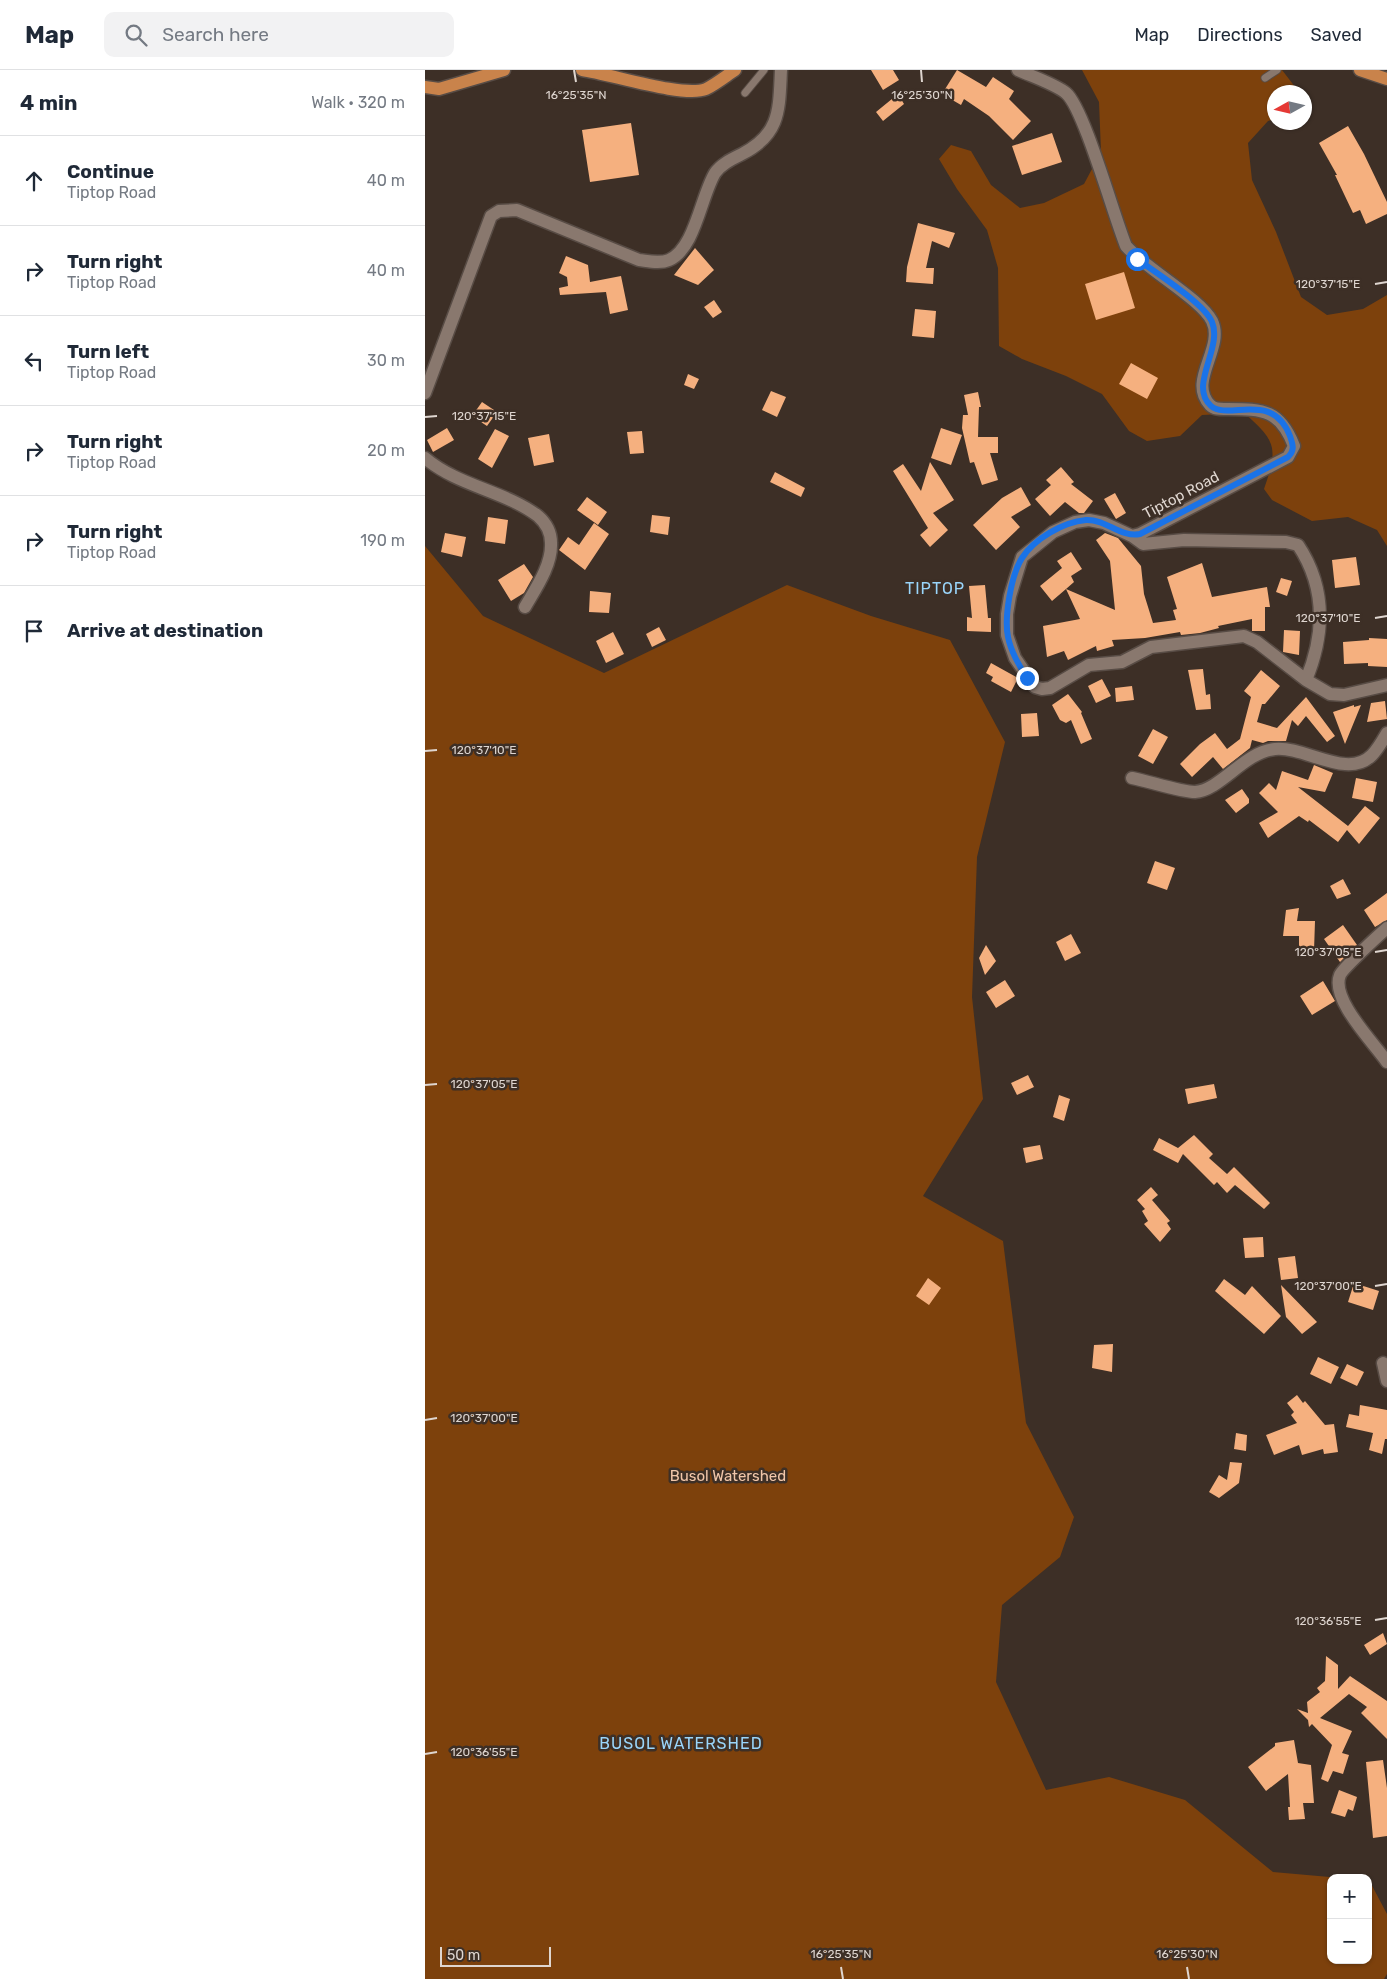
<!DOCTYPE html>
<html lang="en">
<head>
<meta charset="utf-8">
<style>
	:root { --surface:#fff; --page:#f2f2f3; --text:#1f2937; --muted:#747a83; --line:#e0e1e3 }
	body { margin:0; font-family:Rubik,sans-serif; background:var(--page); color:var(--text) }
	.controls { position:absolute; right:15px; bottom:15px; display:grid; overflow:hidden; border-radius:10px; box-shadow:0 1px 4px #0004 }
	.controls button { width:45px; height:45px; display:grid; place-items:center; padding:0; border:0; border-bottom:1px solid var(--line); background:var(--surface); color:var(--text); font:25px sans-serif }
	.compass { position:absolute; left:842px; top:15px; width:45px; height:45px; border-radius:50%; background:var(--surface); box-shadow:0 1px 4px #0004; rotate:262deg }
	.scale { position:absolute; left:15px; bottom:12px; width:111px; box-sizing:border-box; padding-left:5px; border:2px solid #dfd6d0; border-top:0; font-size:14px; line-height:18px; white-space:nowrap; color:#dfd6d0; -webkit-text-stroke:4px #3d2f26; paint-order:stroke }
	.stop { position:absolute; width:15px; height:15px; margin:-11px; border:4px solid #1a73e8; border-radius:50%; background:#fff }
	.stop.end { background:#1a73e8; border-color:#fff; box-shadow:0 1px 5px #0008 }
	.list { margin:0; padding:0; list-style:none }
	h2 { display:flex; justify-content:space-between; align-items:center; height:65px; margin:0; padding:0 20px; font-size:21px }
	h2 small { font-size:16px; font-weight:400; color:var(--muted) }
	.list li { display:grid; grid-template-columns:32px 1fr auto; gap:15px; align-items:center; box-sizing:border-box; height:90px; padding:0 20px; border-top:1px solid var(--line) }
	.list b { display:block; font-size:19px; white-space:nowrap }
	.list p { margin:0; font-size:16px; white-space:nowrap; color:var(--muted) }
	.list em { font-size:16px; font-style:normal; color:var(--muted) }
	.icon { flex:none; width:28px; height:28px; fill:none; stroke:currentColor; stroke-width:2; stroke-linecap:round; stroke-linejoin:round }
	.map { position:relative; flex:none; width:962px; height:1909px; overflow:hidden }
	header { display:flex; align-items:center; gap:30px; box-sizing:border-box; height:70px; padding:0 25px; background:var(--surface); border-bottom:1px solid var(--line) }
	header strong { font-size:24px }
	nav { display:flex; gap:28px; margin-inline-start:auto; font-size:18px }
	.search { width:350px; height:45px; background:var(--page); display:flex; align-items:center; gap:12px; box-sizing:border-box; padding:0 18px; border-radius:10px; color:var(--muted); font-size:19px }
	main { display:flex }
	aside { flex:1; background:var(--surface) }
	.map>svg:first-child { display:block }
</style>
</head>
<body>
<header>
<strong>Map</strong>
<div class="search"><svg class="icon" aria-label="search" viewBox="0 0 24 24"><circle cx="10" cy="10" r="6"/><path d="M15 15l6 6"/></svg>Search here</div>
<nav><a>Map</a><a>Directions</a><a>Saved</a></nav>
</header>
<main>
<aside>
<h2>4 min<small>Walk · 320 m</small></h2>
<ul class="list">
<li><svg class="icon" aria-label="ahead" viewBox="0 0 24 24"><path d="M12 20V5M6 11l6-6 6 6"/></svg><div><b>Continue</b><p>Tiptop Road</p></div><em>40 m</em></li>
<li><svg class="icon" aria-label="right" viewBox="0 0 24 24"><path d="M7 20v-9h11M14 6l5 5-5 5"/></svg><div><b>Turn right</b><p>Tiptop Road</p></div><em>40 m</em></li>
<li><svg class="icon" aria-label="left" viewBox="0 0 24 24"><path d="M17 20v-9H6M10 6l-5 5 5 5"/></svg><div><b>Turn left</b><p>Tiptop Road</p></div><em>30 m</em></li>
<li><svg class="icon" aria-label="right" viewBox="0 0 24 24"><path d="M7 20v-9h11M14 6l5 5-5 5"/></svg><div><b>Turn right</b><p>Tiptop Road</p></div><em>20 m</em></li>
<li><svg class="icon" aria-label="right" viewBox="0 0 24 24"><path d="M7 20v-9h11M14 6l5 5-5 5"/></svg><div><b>Turn right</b><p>Tiptop Road</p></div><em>190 m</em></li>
<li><svg class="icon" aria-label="arrive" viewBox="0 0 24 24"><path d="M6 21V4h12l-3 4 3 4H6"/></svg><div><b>Arrive at destination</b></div></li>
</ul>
</aside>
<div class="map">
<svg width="962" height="1909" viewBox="0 0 962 1909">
	<rect width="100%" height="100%" fill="#3d2f26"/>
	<path fill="#7d410c" d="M657,0h200l17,22h-25v27l-6,2 -20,22 4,37 24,52 25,65 26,18 36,-6 24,-14v251l-10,-16 -29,-13 -36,4 -40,-21 -8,-11c14,-40 13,-48 -20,-76l-42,2 -22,21 -33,5 -18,-10 -27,-37 -36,-18 -44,-17 -23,-13 -1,-78 -11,-38 -30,-41 -18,-30 12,-14 20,6 20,34 29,23 24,-5 40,-19 17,-32 -2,-50z
		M0,476l58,70 121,57 183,-88 84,31 79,24 55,102 -28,115 -5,140 11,102 -60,97 80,45 23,182 48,94 -14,40 -58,48 -6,77 50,108 63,-13 76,23 88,72 68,6h-10v82h37l1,-80 18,34v60l-3,5h-959z"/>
	<path fill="#f5b07f" d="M446,0h22l6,10 -16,10z
		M532,0l29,17 7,-10 21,14 -5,8 22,22 -18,19 -24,-24 -25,-17 -3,6 -19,-11z
		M473,24l6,10 -21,17 -7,-9z
		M206,53l8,52 -49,7 -8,-52z
		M923,56l16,28 23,48v12l-21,10 -6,-14 -7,3 -18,-38h2l-18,-32z
		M627,63l10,29 -40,13 -10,-29z
		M493,153l37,10 -6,15 -17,-7 -6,27h8l-1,16 -27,-2 1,-15z
		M270,178l19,22 -16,15 -24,-10z
		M141,186l22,9 2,17 31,-6 7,34 -18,4 -4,-22 -46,3 -1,-7 9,-2 -1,-9 -8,-4z
		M699,202l11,36 -39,12 -11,-36z
		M289,230l8,12 -9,6 -9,-11z
		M490,239l21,2 -2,27 -22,-2z
		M706,293l27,15 -11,21 -28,-15z
		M263,304l11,5 -5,10 -10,-4z
		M346,321l15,6 -9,20 -15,-7z
		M553,322l3,15h-2l-1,30h20v16h-8l8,27 -16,5 -8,-23 -4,1 -8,-35 1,-13h5l-4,-20z
		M57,332l15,10 -10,14 -15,-10z
		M22,358l7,12 -21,12 -6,-12z
		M516,358l21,7 -11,30 -20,-7z
		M70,359l14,7 -17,32 -14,-9z
		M217,361l2,22 -14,1 -3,-22z
		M124,364l5,28 -20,4 -6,-28z
		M505,392l24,38 -21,13 15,17 -18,17 -10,-12 8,-7 -35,-57 10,-7 18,27z
		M636,397l13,15 -3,2 22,17 -9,12h-5l-14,-11 -15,14 -15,-17 16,-14 -5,-5z
		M350,402l30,16 -4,9 -31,-15z
		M596,417l10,18 -20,12 9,10 -24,23 -23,-25 29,-27z
		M690,423l11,20 -10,6 -12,-20z
		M162,427l20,15 -9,13 -21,-15z
		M227,445l18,2 -2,18 -18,-3z
		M63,447l20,3 -3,24 -20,-3z
		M169,453l15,11 -24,36 -26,-20 9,-13 11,8z
		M20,463l21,4 -4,20 -21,-5z
		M680,463l13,5 23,28 3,28 9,29 23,-3 -3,-10 4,-1 -10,-32 35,-14 10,34 55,-10 3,20h-5v24h-13v-12l-34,7 1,2 -19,5 -19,2 -1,-3 -35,6 -33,2 2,6 -17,5 -1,-5 -28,14 -4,-9 -17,6 -4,-31 37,-7 -14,-30 -14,12 -12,-15 22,-18 -5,-7 14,-9 11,17 -11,7 3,6 -8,7 49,21 -5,-49 -14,-21z
		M931,487l4,28 -25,3 -3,-28z
		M99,494l9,13 -9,16 -13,8 -13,-21z
		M856,508l11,3 -5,15 -11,-4z
		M560,515l3,33h3v14l-24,-1v-14l5,1 -3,-32z
		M165,521l21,2 -2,20 -20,-1z
		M234,557l7,13 -14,7 -6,-13z
		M859,560l16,1 -1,24 -16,-3z
		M188,562l11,22 -18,9 -10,-22z
		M944,568l18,1v28l-19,-1v-3l-24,1 -1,-22 26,-2z
		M566,593l27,15 -7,14 -20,-11 2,-4 -7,-4z
		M778,599l3,26 4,-1 1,15 -15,1 -8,-40z
		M836,600l19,16 -15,18h-3l-5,18 20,6 29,-31 29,39 -8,6 -21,-26 -8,10 -6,-6 -6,21h-18l-5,2 -11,-3 -2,8 -27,21 -10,-12 -21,20 -12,-13 20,-20 15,-11 12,16 13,-10 11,-42 -7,-6z
		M677,609l9,17 -15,7 -8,-17z
		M707,616l2,14 -18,2 -1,-14z
		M643,624l14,18 -1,1 11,26 -11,5 -10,-24 -5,3 -6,-3 -8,-15z
		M960,631l2,18 -20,3 4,-19z
		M929,635v2l7,-2 -16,39 -12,-32z
		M612,643l2,23 -17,1 -1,-23z
		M728,659l15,8 -15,27 -15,-8z
		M889,695l19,8 -8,19 -27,-5 50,39 17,-20 15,12 -21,26 -12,-14 -9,12 -29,-22 -1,2 -9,-6 -31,22 -9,-15 19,-11 -19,-19 10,-10 7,7 6,-19 26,9z
		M931,708l21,4 -4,20 -21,-4z
		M817,719l7,10v4l-13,10 -11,-13z
		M730,791l20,7 -8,22 -20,-7z
		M918,809l8,15 -14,5 -7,-13z
		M962,823v27l-12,7 -11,-17z
		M874,838l-2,13h18l-1,30h-15v-15h-16l3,-26z
		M918,855l14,20 -17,17 -16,-23z
		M646,864l10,19 -16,8 -9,-19z
		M561,875l10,16 -11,14 -6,-17z
		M580,910l10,16 -19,12 -10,-16z
		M898,911l12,20 -23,14 -12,-19z
		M603,1005l6,12 -17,8 -6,-12z
		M789,1014l3,14 -29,6 -3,-15z
		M634,1025l11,4 -6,22 -11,-4z
		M769,1065l19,19 -4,4 18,16 7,-7 36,36 -6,6 -29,-24 -8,8 -10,-11 -3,3 -31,-31 -5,9 -25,-13 6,-12 19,10z
		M615,1075l3,14 -17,4 -3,-15z
		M726,1117l7,8 -6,5 18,21 -3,2 4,6 -11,13 -16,-18 4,-3 -6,-10 3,-2 -8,-9z
		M838,1167l1,20 -19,1 -2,-20z
		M870,1186l3,22 -17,2 -3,-22z
		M503,1208l13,10 -12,17 -13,-9z
		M799,1209l21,16 7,-9 29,30 -17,18 -49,-43z
		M929,1213l25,8 -6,19 -25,-8z
		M856,1215l36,37 -15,12 -16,-17z
		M688,1274l-1,28 -20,-4 2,-23z
		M893,1287l21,10 -8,17 -21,-10z
		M922,1294l17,8 -7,14 -17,-8z
		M872,1325l6,8 2,-2 20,24 9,-1 4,28 -14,2 -1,-5 -21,6 -3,-10 -25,10 -8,-20 31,-12 -6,-8 3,-3 -7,-9z
		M935,1335l27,5v29h-2l-3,15 -13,-4 4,-17 -27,-6 3,-13 10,2z
		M811,1363l11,2 -1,16 -12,-2z
		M805,1392l12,1 -3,20 -20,15 -10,-6 10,-17 8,5z
		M958,1563l4,11 -17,11 -6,-10z
		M901,1586l12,9v24l12,-13 37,25v38l-26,-26 6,-6 -18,-13 -29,24 32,13 -10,22 7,2 -6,19 -10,-3 -5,11 -7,-3 11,-34 -20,-21 -3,3 -1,-7 -11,-11 11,4 -1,-11 13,-10 -3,-4 8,-7z
		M869,1670l4,23 13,2 3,38h-11l2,16 -16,1 -1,-13h2l-2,-33 -22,17 -18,-24 27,-21v-3z
		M958,1690l4,28v48l-14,2 -7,-76z
		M914,1720l18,7 -4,14 -5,-2 -3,8 -14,-4z"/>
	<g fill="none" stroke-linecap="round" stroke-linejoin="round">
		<g stroke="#584c45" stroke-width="9">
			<path id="service" d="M840,8l12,-8
				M320,23l19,-23"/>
		</g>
		<g stroke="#584c45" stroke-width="15">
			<path id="minor" d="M593,0c13,6 37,14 48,23 18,15 48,124 60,153 20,23 75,53 86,75 13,27 -25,60 -2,84 5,5 12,4 18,4 36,0 52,1 66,37l-6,11 -148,77 -8,2 -28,-13 -15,-3 -14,2 -22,10 -31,25 -12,39 -3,18v21l8,23 20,29 7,2 8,-1 39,-23 33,-3 29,-15 93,-11 13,6 49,38 24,14 14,1 43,-10
				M0,323l66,-177 8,-5 18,-1 122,50c9,1 21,4 30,0 26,-11 32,-64 46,-87 6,-9 17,-14 27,-19 39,-20 37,-45 39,-84
				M0,388c33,28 80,33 113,58 8,7 13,17 13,27 1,22 -15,45 -26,64
				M707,466l11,8 41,-4 102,2 12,3c28,42 27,89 8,135
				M707,708c16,3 49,14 63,14 26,-2 49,-40 80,-43 30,-3 73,31 97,6 6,-6 11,-15 15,-22
				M962,858c-8,7 -44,40 -47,47 -10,24 34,68 47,87
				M958,1293l4,18"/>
		</g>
		<g stroke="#584c45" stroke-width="15">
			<path id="primary" d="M157,0c29,4 101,28 124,19 10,-5 20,-13 29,-19
				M935,0l27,9
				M0,17l14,2 65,-19"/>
		</g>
		<use href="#service" stroke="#89786e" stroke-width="7"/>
		<use href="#minor" stroke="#89786e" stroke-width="12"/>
		<use href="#primary" stroke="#c9834b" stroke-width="12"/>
	</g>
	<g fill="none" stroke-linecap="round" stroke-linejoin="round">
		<path stroke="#1a73e8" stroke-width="6" d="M602,608c-8,-13 -16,-26 -19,-41 -4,-19 3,-62 14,-79 12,-19 41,-36 64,-38 20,-1 35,18 54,14l148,-77c7,-7 5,-12 2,-21 -18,-46 -61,-15 -79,-30 -23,-20 12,-58 1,-84 -7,-18 -57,-50 -75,-63"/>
	</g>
	<path fill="none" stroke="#dfd6d0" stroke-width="2" d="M149,0l2,12M496,0l1,12M950,214l12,-2M0,347l12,-1M950,548l12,-2M0,681l12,-1M950,882l12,-2M0,1015l12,-1M950,1216l12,-2M0,1350l12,-2M950,1550l12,-2M0,1684l12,-2M416,1897l2,12M762,1897l2,12"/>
	<g text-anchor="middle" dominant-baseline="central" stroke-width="5" stroke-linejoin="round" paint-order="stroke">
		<g font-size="15" fill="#dfd6d0" stroke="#3d2f26">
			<text transform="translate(756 425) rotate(-28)">Tiptop Road</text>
		</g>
		<g font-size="15" fill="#f1c6a9" stroke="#3d2f26">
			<text x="303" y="1406">Busol Watershed</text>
		</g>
		<g font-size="16" letter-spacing="1" fill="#9ad5fa" stroke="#3d2f26">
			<text x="510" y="518">TIPTOP</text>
			<text x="256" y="1673">BUSOL WATERSHED</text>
		</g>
	</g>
	<g font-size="12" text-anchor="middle" fill="#dfd6d0" stroke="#3d2f26" stroke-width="5" stroke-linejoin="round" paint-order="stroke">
		<text x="151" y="29">16°25'35"N</text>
		<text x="497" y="29">16°25'30"N</text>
		<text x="903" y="218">120°37'15"E</text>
		<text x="59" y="350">120°37'15"E</text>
		<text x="903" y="552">120°37'10"E</text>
		<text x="59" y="684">120°37'10"E</text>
		<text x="903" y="886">120°37'05"E</text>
		<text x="59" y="1018">120°37'05"E</text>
		<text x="903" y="1220">120°37'00"E</text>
		<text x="59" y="1352">120°37'00"E</text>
		<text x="903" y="1555">120°36'55"E</text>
		<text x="59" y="1686">120°36'55"E</text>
		<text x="416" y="1888">16°25'35"N</text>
		<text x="762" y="1888">16°25'30"N</text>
	</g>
</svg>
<div class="controls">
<button>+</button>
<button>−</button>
</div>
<svg class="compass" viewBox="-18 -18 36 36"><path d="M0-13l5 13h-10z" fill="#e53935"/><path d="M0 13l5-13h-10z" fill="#747a83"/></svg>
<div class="scale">50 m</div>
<div class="stop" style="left:712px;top:189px"></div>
<div class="stop end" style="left:602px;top:608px"></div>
</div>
</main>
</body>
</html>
